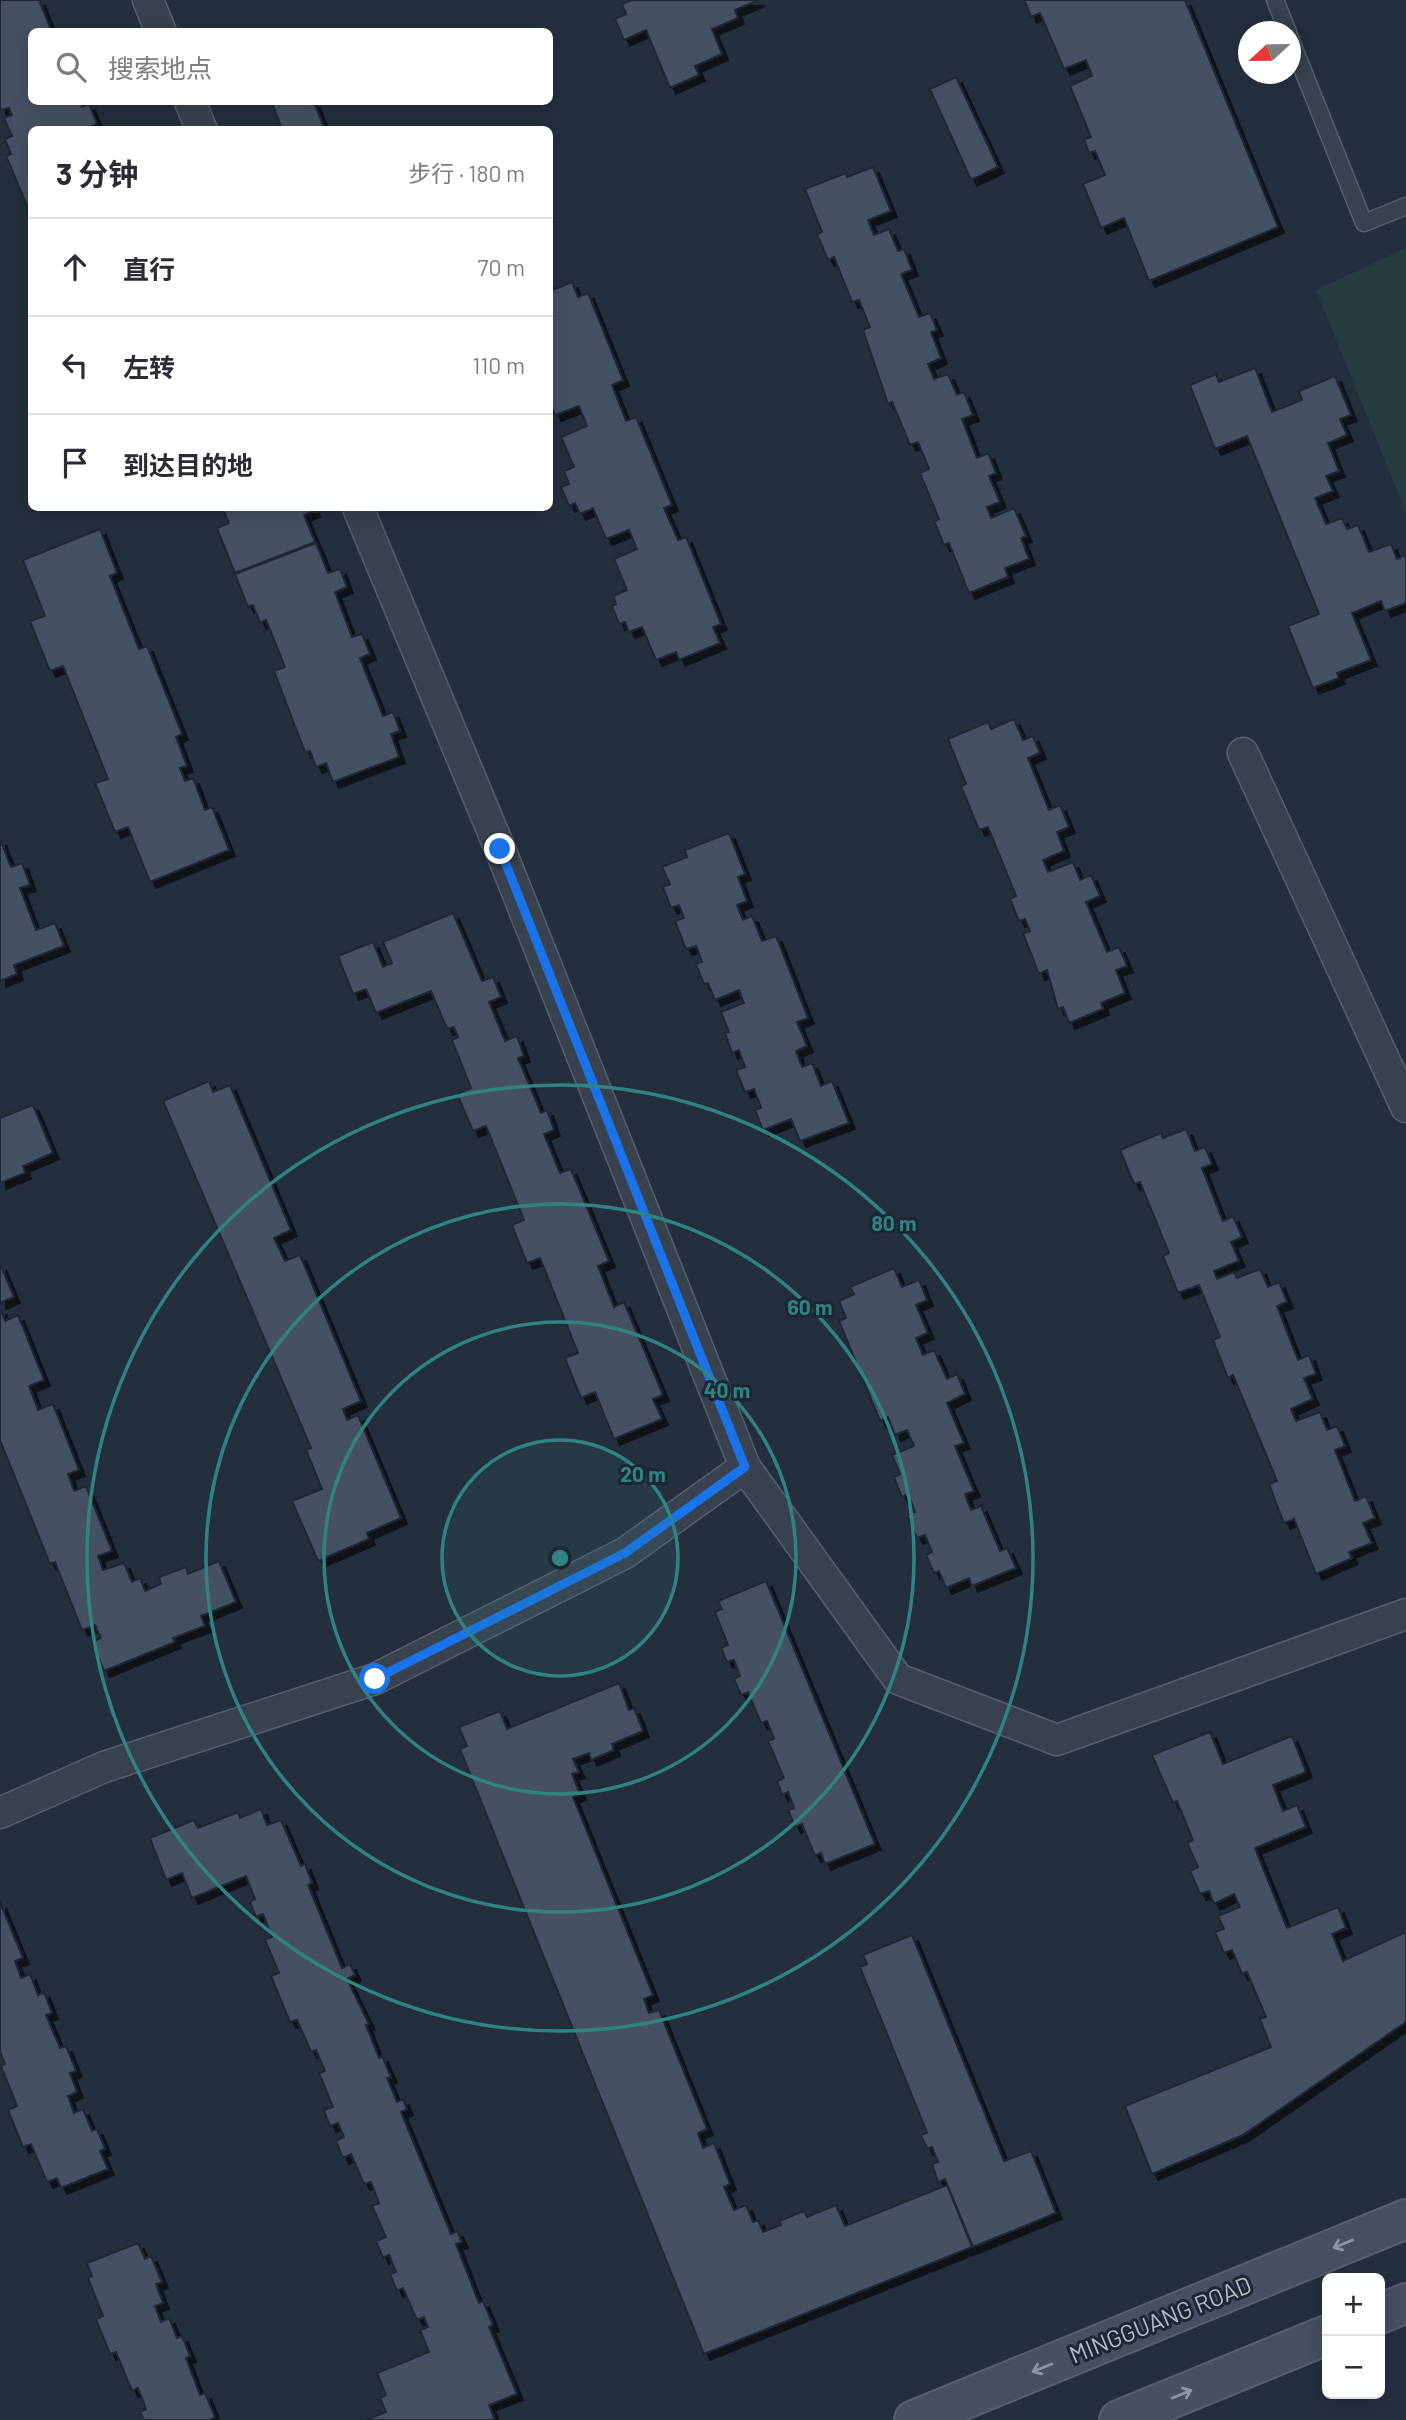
<!DOCTYPE html>
<html lang="zh">
<head>
<meta charset="utf-8">
<style>
	:root { --surface:#fff; --page:#f2f2f3; --text:#2b2b33; --muted:#7c7c81; --line:#e1e1e2 }
	body { margin:0; font-family:Barlow,"Noto Sans SC",sans-serif; background:var(--page); color:var(--text) }
	.controls { position:absolute; right:21px; bottom:21px; display:grid; overflow:hidden; border-radius:10px; box-shadow:0 4px 18px #0003 }
	.controls button { width:63px; height:63px; display:grid; place-items:center; padding:0; border:0; border-bottom:2px solid var(--line); background:var(--surface); color:var(--text); font:35px sans-serif }
	.compass { position:absolute; left:1238px; top:21px; width:63px; height:63px; border-radius:50%; background:var(--surface); box-shadow:0 4px 18px #0003; rotate:248deg }
	.stop { position:absolute; width:21px; height:21px; margin:-16px; border:5px solid #1a73e8; border-radius:50%; background:#fff }
	.stop.end { background:#1a73e8; border-color:#fff; box-shadow:0 2px 7px #0008 }
	.list { margin:0; padding:0; list-style:none }
	h2 { display:flex; justify-content:space-between; align-items:center; height:91px; margin:0; padding:0 28px; font-size:30px }
	h2 small { font-size:23px; font-weight:400; color:var(--muted) }
	.list li { display:grid; grid-template-columns:46px 1fr auto; gap:21px; align-items:center; box-sizing:border-box; height:98px; padding:0 28px; border-top:2px solid var(--line) }
	.list b { display:block; font-size:26px; white-space:nowrap }
	.list em { font-size:23px; font-style:normal; color:var(--muted) }
	.icon { flex:none; width:38px; height:38px; fill:none; stroke:currentColor; stroke-width:2; stroke-linecap:round; stroke-linejoin:round }
	.map { position:relative; flex:none; width:1406px; height:2420px; overflow:hidden }
	.search { position:absolute; background:var(--surface); box-shadow:0 4px 18px #0003; left:28px; top:28px; width:525px; height:77px; display:flex; align-items:center; gap:18px; box-sizing:border-box; padding:0 24px; border-radius:10px; color:var(--muted); font-size:26px }
	.panel { position:absolute; background:var(--surface); box-shadow:0 4px 18px #0003; left:28px; top:126px; width:525px; height:385px; border-radius:10px }
	.map>svg:first-child { display:block }
</style>
</head>
<body>
<div class="map">
<svg width="1406" height="2420" viewBox="0 0 1406 2420">
	<defs>
		<filter id="shadow"><feDropShadow dx="6" dy="6" stdDeviation="0" flood-color="#0009"/></filter>
	</defs>
	<rect width="100%" height="100%" fill="#242f3e"/>
	<path fill="#263c3f" d="M1406,248v265l-90,-223z"/>
	<path fill="#455162" stroke="#1f2835" stroke-width="2" filter="url(#shadow)" d="M0,0h39l13,32h-20v70h48l2,5 7,-3 8,20 -8,3 1,3h-58v88l-26,-62 5,-2 -6,-15 7,-3 -8,-18 8,-3 -3,-7 -8,2 -1,-3z
		M632,0h127l-24,10 3,8 -26,11 10,25 -27,12 4,9 -29,13 -24,-58 -22,10 -9,-21 11,-5 -4,-10z
		M1024,0h161l93,227 -129,54 -25,-63 -23,10 -18,-44 22,-9 -10,-24 -6,2 -5,-14 7,-2 -21,-51 22,-10 -6,-16 -22,9 -24,-56 -9,4z
		M956,77l42,90 -27,13 -41,-91z
		M272,102h42l11,28h-43z
		M873,167l18,44 -23,9 6,15 15,-6 9,22 6,-2 8,21 -11,4 18,43 11,-4 7,17 -6,2 10,26 -13,6 6,15 14,-5 9,21 7,-3 9,23 -11,4 15,39 11,-5 8,20 -7,3 11,26 -13,5 4,11 23,-10 12,28 -5,2 8,21 -24,9 3,9 -39,16 -20,-50 -5,2 -10,-24 5,-2 -19,-46 9,-4 -11,-27 -8,3 -18,-43 -4,2 -25,-74 7,-3 -11,-27 -7,2 -18,-45 -6,3 -11,-26 5,-2 -17,-43 41,-16 1,4z
		M572,282l6,15 10,-4 35,87 -11,5 14,36 10,-4 36,88 -8,3 14,32 8,-3 35,87 -8,3 7,16 -41,17 -3,-8 -20,8 -14,-33 -13,5 -4,-10 -6,2 -7,-18 4,-2 -3,-8 14,-6 -13,-31 23,-10 -8,-19 -23,9 -13,-31 -13,6 -5,-11 -6,3 -8,-19 8,-3 -5,-13 10,-4 -13,-30 26,-11 -8,-20 -24,9 -5,-13v-111z
		M1255,368l17,44 30,-12 -3,-9 36,-15 16,39 -11,4 7,16 -19,8 11,28 -13,5 7,15 -18,7 11,26 16,-6 5,11 11,-4 11,27 22,-8 6,15 9,-4v48l-21,8 -4,-10 -29,12 19,47 -34,13 2,5 -26,10 -25,-62 31,-12 -72,-178 -32,13 -25,-64 26,-11 3,8z
		M222,508h91l1,3 -10,4 11,27 -80,31 -18,-45 12,-5z
		M100,529l17,44 -7,3 29,73 8,-3 35,88 -6,3 11,29 -7,2 5,13 8,-3 12,32 7,-3 17,43 -79,32 -22,-55 -13,5 -20,-49 13,-4 -45,-113 -13,5 -20,-50 15,-5 -22,-56z
		M316,543l12,30 12,-4 7,18 -12,5 17,45 10,-3 8,20 -10,4 23,58 10,-4 7,19 -9,3 8,23 -66,25 -7,-19 -10,4 -6,-16 -5,1 -31,-81 11,-4 -19,-47 -6,3 -7,-18 -5,2 -13,-33z
		M1014,719l9,21 10,-4 7,17 -12,5 21,52 11,-5 9,22 -12,5 7,19 -21,9 5,12 25,-10 7,18 11,-5 9,21 -14,6 21,50 12,-5 8,19 -11,4 9,23 -24,10 2,6 -34,14 -6,-16 -5,2 -11,-39 -8,4 -16,-41 7,-2 -5,-12 -6,2 -9,-22 6,-3 -28,-69 -9,3 -18,-44 5,-2 -18,-45 40,-17 3,7z
		M729,833l16,41 -7,3 9,24 -10,4 6,15 9,-4 10,25 14,-5 32,82 -11,4 10,24 -11,5 6,16 10,-4 9,23 11,-5 17,42 -49,18 -9,-22 -28,11 -8,-20 6,-2 -7,-19 -9,3 -9,-22 9,-3 -6,-17 -7,3 -7,-20 4,-1 -8,-20 23,-9 -5,-13 -24,10 -7,-17 -4,1 -8,-20 6,-2 -6,-16 -10,3 -11,-28 9,-3 -5,-13 -8,3 -8,-21 7,-3 -8,-17 25,-10 -2,-7z
		M0,839l11,28 11,-4 8,22 -10,3 16,42 19,-7 9,23 -50,19 3,9 -17,7z
		M453,913l29,68 11,-4 8,20 -12,5 16,39 12,-5 7,20 -6,2 23,55 6,-3 7,20 -10,4 16,39 11,-4 38,92 -11,5 16,41 10,-5 39,93 -10,4 9,20 -48,20 -19,-47 -14,6 -16,-40 13,-5 -38,-95 -13,5 -15,-38 12,-5 -38,-94 -13,5 -16,-37 14,-6 -19,-48 6,-3 -4,-10 -7,2 -16,-38 -55,22 -10,-24 -13,5 -15,-38 35,-14 10,25 9,-4 -9,-21z
		M209,1081l4,11 17,-7 61,145 -17,8 11,23 15,-6 61,146 -18,8 4,11 11,-5 43,103 -34,15 2,6 -51,22 -26,-60 30,-12 -16,-39 5,-2 -148,-347z
		M33,1105l20,48 -30,13 2,7 -25,10v-65z
		M1186,1129l9,22 10,-4 7,17 -10,4 21,53 10,-5 9,21 -11,5 8,19 -25,10 3,8 17,-7 3,6 23,-9 8,18 11,-5 8,20 -10,4 21,54 11,-5 7,19 -12,4 9,21 -22,10 5,12 24,-9 7,18 10,-4 8,20 -10,4 20,51 11,-5 9,22 -12,5 9,20 -23,9 3,6 -36,16 -22,-55 -10,4 -15,-39 8,-3 -44,-106 -5,3 -15,-38 7,-3 -21,-52 -21,8 -15,-37 6,-3 -29,-71 -6,2 -14,-34 41,-17 2,5z
		M0,1264l14,33 -14,6z
		M894,1268l8,19 17,-7 8,20 -11,5 12,28 -12,5 7,17 11,-5 13,29 10,-5 8,20 -18,9 17,40 -9,3 19,45 -9,3 6,16 10,-4 19,45 7,-3 9,20 -44,18 -3,-8 -23,10 -7,-17 -5,2 -8,-18 6,-3 -7,-17 -8,3 -10,-23 8,-3 -7,-18 -6,3 -8,-20 6,-3 -8,-19 22,-9 -7,-16 -12,5 -7,-18 -8,4 -41,-100 7,-3 -7,-17 15,-7 -4,-7z
		M0,1308l5,13 13,-6 26,65 -15,6 9,24 15,-6 26,66 -11,4 6,17 12,-5 26,65 -14,5 5,14 21,-7 8,19 8,-4 5,13 16,-7 -2,-7 27,-10 2,7 31,-13 17,41 -35,14 4,10 -32,12 2,4 -71,29 -12,-29 9,-4 -6,-13 -13,5 -27,-68 -5,2 -50,-124z
		M766,1581l109,263 -50,20 -4,-11 -6,3 -13,-32 -7,3 -7,-17 6,-2 -6,-16 -6,3 -5,-14 7,-3 -16,-37 6,-2 -7,-18 -6,2 -13,-31 -7,3 -7,-16 6,-3 -6,-16 -7,2 -6,-14 7,-3 -13,-33 7,-3 -4,-8z
		M619,1683l10,27 5,-2 9,23 -31,13 2,6 -23,10 -2,-7 -16,6 6,13 -7,2 8,20 -7,3 80,198 -9,4 5,14 10,-3 48,119 -9,4 5,15 11,-5 16,41 -6,3 10,23 12,-5 7,17 5,-2 5,12 18,-7 -2,-4 25,-10 3,6 29,-12 9,21 102,-41 25,62 -268,107 -244,-605 7,-3 -8,-19 41,-16 7,18z
		M1210,1732l13,32 69,-28 14,36 -33,13 10,26 14,-6 9,22 -51,21 32,80 51,-21 8,21 -14,6 11,27 63,-29v90l-163,113 -91,39 -27,-68 146,-59 -11,-28 6,-2 -19,-45 -5,2 -10,-24 -8,3 -9,-21 9,-3 -6,-13 22,-9 -6,-13 -20,10 -5,-13 -9,3 -10,-23 8,-4 -11,-24 6,-3 -16,-39 -4,2 -21,-48z
		M261,1809l6,16 14,-5 20,46 4,-2 7,19 -4,2 34,83 8,-4 5,11 -8,4 22,45 -3,1 13,33 3,-2 9,21 -4,1 10,24 6,-3 4,10 -6,3 50,122 6,-3 5,11 -6,2 23,59 4,-2 10,24 -4,2 28,67 -28,11 6,15h-129l20,-8 -6,-14 6,-3 -9,-22 52,-21 -9,-22 8,-3 -4,-10 -7,3 -14,-32 -6,3 -7,-17 6,-2 -7,-17 -6,3 -7,-17 10,-4 -14,-31 7,-3 -8,-21 -7,2 -13,-30 -8,4 -7,-17 8,-4 -6,-14 -8,3 -6,-16 9,-3 -14,-34 6,-2 -9,-21 -5,2 -14,-32 -7,2 -19,-46 8,-3 -14,-33 7,-3 -9,-23 -7,3 -6,-15 5,-3 -9,-23 -54,22 -10,-25 -16,7 -16,-42 44,-18 4,8 40,-16 2,6z
		M0,1902l23,56 -8,3 6,17 9,-4 8,21 6,-3 8,21 -6,2 14,33 6,-2 10,25 -6,2 7,19 -9,4 6,17 9,-4 9,22 5,-2 8,20 -5,2 8,18 -47,19 -4,-10 -10,4 -16,-38 -8,3 -15,-37 9,-4 -16,-40 4,-2 -5,-13z
		M912,1935l92,226 27,-10 25,62 -83,34 -28,-68 -7,3 -6,-18 6,-2 -6,-15 -5,2 -6,-14 6,-2 -67,-166 7,-3 -4,-9z
		M138,2243l7,16 6,-3 11,26 -6,2 7,19 -8,3 6,16 8,-4 8,20 5,-2 8,20 -4,2 14,37 5,-2 10,24 -5,3h-66l-4,-8 6,-3 -8,-21 -6,3 -16,-39 -6,2 -14,-35 7,-3 -15,-38 4,-2 -5,-13z"/>
	<g fill="none" stroke-linecap="round" stroke-linejoin="round">
		<g stroke="#565f6c" stroke-width="19">
			<path id="service" d="M1275,0l13,32
				M1290,38l74,185 42,-17"/>
		</g>
		<g stroke="#565f6c" stroke-width="33">
			<path id="minor" d="M148,0l13,32
				M190,102l12,28
				M358,508l142,341 245,618 153,212 159,61 349,-126
				M1243,753l163,354
				M0,1813l104,-46 271,-88 250,-126 120,-86"/>
		</g>
		<g stroke="#565f6c" stroke-width="42">
			<path id="secondary" d="M1380,2314l26,-11
				M914,2420l492,-201
				M1119,2420l208,-85"/>
		</g>
		<use href="#service" stroke="#38414e" stroke-width="16"/>
		<use href="#minor" stroke="#38414e" stroke-width="30"/>
		<use href="#secondary" stroke="#465061" stroke-width="38"/>
	</g>
	<defs><path id="oneway-shaft" d="M-6 0H5M1.5-3L5.5 0L1.5 3" fill="none" stroke-width="1.6" stroke-linecap="round" stroke-linejoin="round" transform="scale(1.75)"/></defs>
	<g stroke="#8e96a5">
		<use href="#oneway-shaft" transform="translate(1343 2244) rotate(158)"/>
		<use href="#oneway-shaft" transform="translate(1042 2368) rotate(158)"/>
		<use href="#oneway-shaft" transform="translate(1182 2394) rotate(-22)"/>
	</g>
	<g fill="none" stroke-linecap="round" stroke-linejoin="round">
		<path stroke="#1a73e8" stroke-width="9" d="M375,1679l250,-126 120,-86 -245,-618"/>
	</g>
	<circle cx="560" cy="1558" r="118" fill="#308480" fill-opacity=".12"/>
	<g fill="none" stroke="#308480" stroke-width="3.5">
		<circle cx="560" cy="1558" r="118"/>
		<circle cx="560" cy="1558" r="236"/>
		<circle cx="560" cy="1558" r="354"/>
		<circle cx="560" cy="1558" r="473"/>
	</g>
	<g text-anchor="middle" dominant-baseline="central" stroke-width="6" stroke-linejoin="round" paint-order="stroke">
		<g font-size="24" fill="#b4bcc9" stroke="#1d2633">
			<text transform="translate(1160 2319) rotate(-22)">MINGGUANG ROAD</text>
		</g>
	</g>
	<circle cx="560" cy="1558" r="10" fill="#308480" stroke="#1d2633" stroke-width="3.5"/>
	<g font-size="21" text-anchor="middle" font-weight="bold" fill="#308480" stroke="#1d2633" stroke-width="6" stroke-linejoin="round" paint-order="stroke">
		<text x="894" y="1231">80 m</text>
		<text x="810" y="1315">60 m</text>
		<text x="727" y="1398">40 m</text>
		<text x="643" y="1482">20 m</text>
	</g>
</svg>
<div class="controls">
<button>+</button>
<button>−</button>
</div>
<svg class="compass" viewBox="-18 -18 36 36"><path d="M0-13l5 13h-10z" fill="#e53935"/><path d="M0 13l5-13h-10z" fill="#7c7c81"/></svg>
<div class="stop" style="left:375px;top:1679px"></div>
<div class="stop end" style="left:500px;top:849px"></div>
<div class="search"><svg class="icon" aria-label="search" viewBox="0 0 24 24"><circle cx="10" cy="10" r="6"/><path d="M15 15l6 6"/></svg>搜索地点</div>
<section class="panel">
<h2>3 分钟<small>步行 · 180 m</small></h2>
<ul class="list">
<li><svg class="icon" aria-label="ahead" viewBox="0 0 24 24"><path d="M12 20V5M6 11l6-6 6 6"/></svg><div><b>直行</b></div><em>70 m</em></li>
<li><svg class="icon" aria-label="left" viewBox="0 0 24 24"><path d="M17 20v-9H6M10 6l-5 5 5 5"/></svg><div><b>左转</b></div><em>110 m</em></li>
<li><svg class="icon" aria-label="arrive" viewBox="0 0 24 24"><path d="M6 21V4h12l-3 4 3 4H6"/></svg><div><b>到达目的地</b></div></li>
</ul>
</section>
</div>
</body>
</html>
